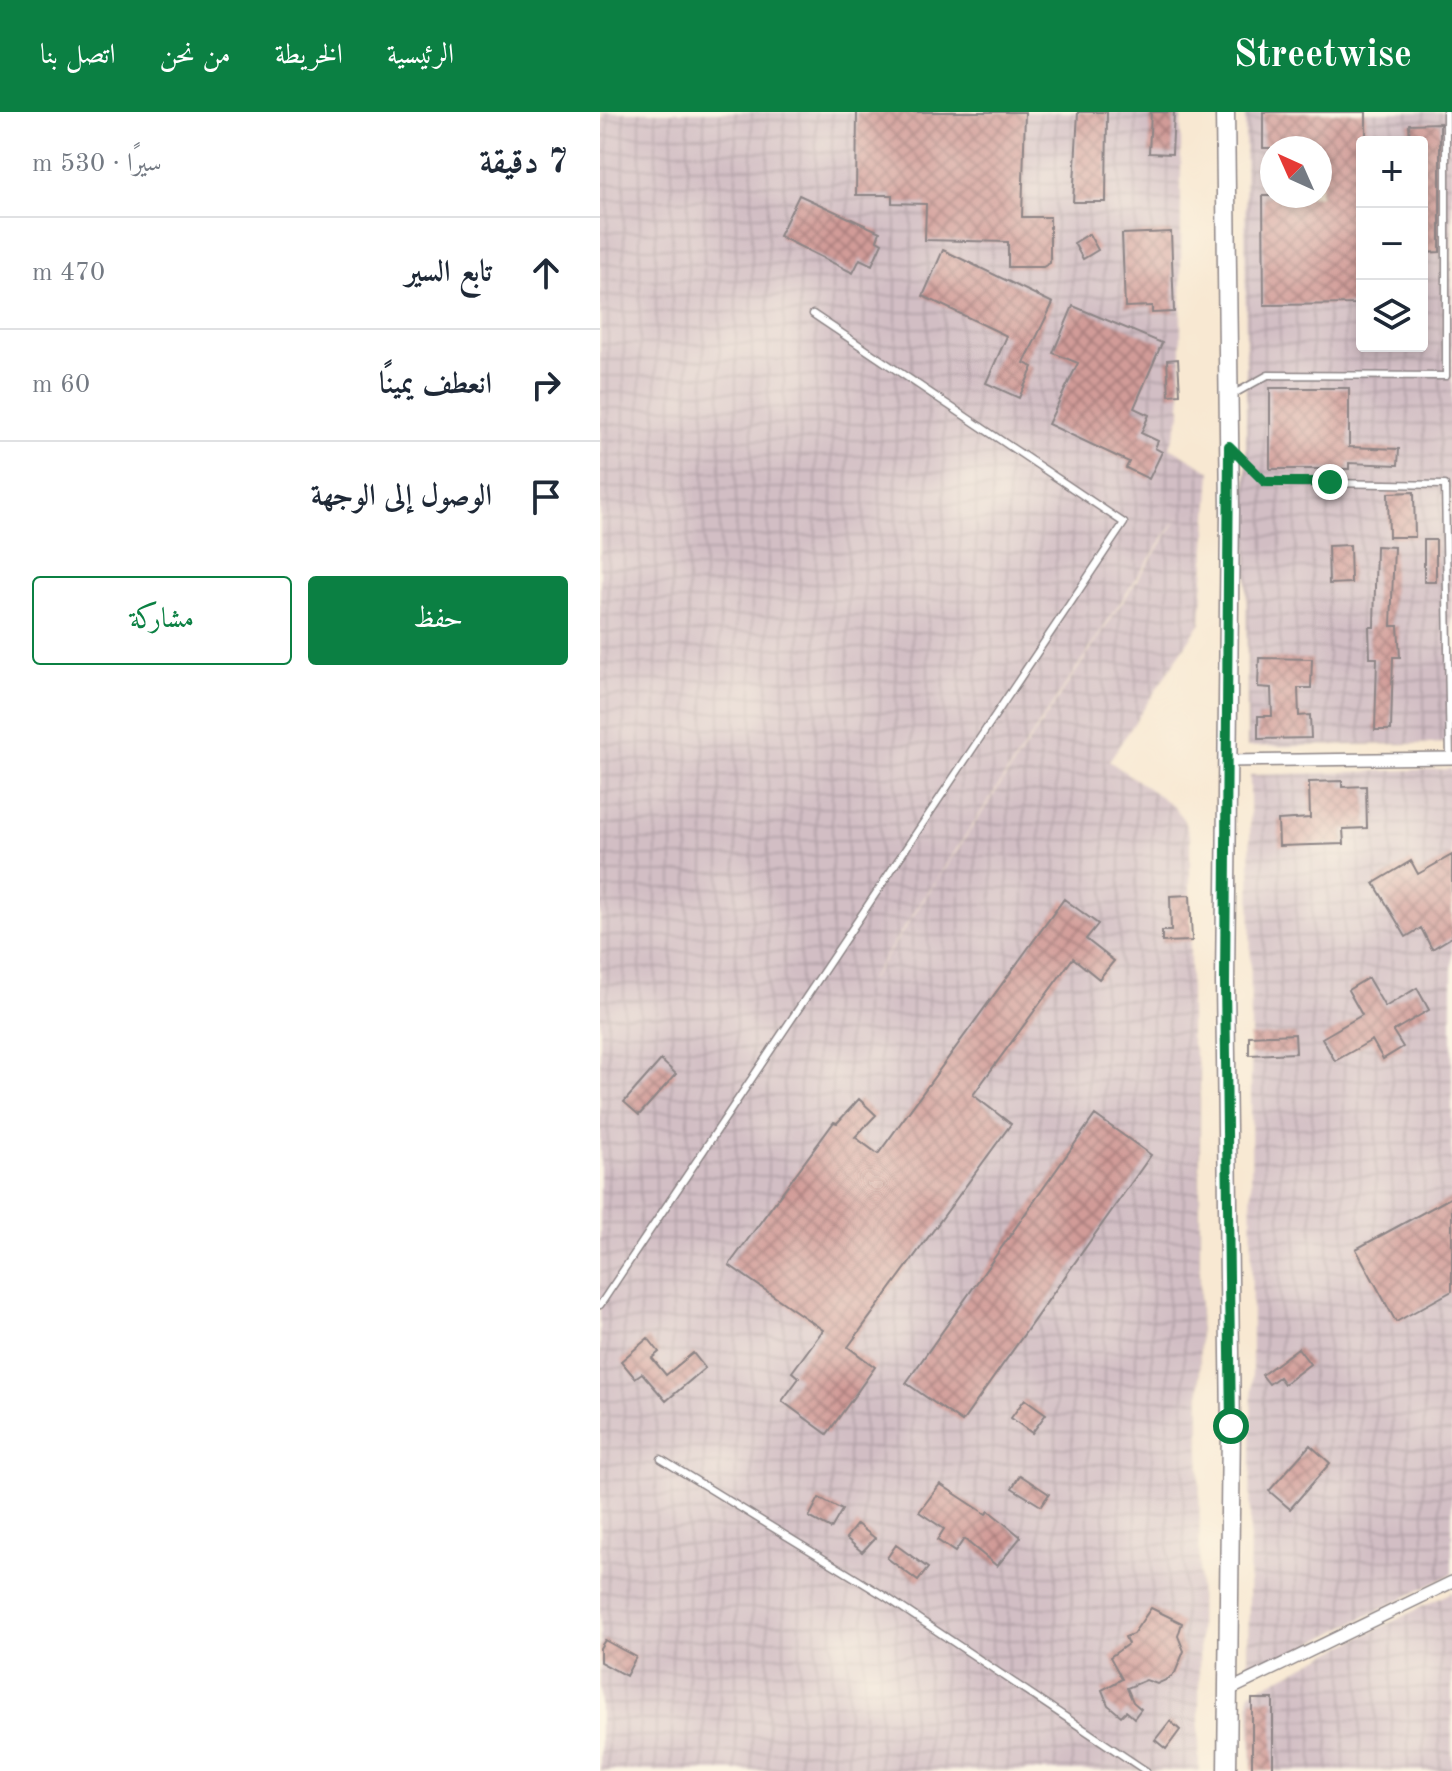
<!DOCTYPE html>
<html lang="ar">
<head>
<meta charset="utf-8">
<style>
	:root { --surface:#fff; --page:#f2f2f3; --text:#1f2937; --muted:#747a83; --line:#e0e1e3; --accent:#0b8043 }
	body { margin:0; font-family:"Old Standard TT",Amiri,serif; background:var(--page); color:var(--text); direction:rtl }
	.controls { position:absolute; right:24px; top:24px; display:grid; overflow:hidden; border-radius:8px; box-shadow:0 4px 12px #0003 }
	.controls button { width:72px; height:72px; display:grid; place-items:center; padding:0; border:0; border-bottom:2px solid var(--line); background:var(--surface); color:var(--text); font:40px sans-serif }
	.compass { position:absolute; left:660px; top:24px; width:72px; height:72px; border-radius:50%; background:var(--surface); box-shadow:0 4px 12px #0003; rotate:315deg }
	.stop { position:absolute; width:24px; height:24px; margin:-18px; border:6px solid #0b8043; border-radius:50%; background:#fff }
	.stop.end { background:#0b8043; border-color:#fff; box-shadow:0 2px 8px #0008 }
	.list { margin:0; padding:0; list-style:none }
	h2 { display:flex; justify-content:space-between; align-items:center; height:104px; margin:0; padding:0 32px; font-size:34px }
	h2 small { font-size:26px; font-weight:400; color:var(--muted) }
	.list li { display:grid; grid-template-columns:52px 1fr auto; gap:24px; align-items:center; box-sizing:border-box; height:112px; padding:0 32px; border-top:2px solid var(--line) }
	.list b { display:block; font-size:30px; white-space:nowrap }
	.list em { font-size:26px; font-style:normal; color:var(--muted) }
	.actions { display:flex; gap:16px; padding:24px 32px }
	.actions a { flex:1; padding:18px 0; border:2px solid var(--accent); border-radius:8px; text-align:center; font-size:28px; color:var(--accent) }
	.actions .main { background:var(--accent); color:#fff }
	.icon { flex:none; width:44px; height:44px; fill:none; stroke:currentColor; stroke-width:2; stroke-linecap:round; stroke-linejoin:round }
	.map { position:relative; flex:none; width:852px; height:1659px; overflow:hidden; direction:ltr }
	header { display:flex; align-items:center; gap:48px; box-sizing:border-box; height:112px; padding:0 40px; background:var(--accent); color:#fff }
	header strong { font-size:38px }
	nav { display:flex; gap:44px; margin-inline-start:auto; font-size:28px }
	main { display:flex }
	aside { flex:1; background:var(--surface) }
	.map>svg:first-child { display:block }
</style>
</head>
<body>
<header>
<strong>Streetwise</strong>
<nav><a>الرئيسية</a><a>الخريطة</a><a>من نحن</a><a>اتصل بنا</a></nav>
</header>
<main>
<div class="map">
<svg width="852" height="1659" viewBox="0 0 852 1659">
	<defs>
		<pattern id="industrial-grid" width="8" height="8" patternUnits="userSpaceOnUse" patternTransform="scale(2)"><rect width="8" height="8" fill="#d2bec4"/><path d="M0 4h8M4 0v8" fill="none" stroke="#b4a3a9"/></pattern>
		<pattern id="building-cross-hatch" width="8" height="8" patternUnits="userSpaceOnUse" patternTransform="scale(2)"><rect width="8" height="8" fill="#d19b98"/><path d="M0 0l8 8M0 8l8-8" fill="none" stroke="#a97e7d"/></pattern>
	</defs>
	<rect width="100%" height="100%" fill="#fcf5e5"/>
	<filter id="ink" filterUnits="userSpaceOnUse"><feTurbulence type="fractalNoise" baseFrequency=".0125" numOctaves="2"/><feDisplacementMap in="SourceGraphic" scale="16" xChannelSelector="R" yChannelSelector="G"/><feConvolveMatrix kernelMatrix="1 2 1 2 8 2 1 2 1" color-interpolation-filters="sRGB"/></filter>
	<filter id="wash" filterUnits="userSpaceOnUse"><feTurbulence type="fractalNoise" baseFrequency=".006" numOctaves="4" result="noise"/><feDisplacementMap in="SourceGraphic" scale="32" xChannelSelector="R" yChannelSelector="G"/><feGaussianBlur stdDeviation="1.8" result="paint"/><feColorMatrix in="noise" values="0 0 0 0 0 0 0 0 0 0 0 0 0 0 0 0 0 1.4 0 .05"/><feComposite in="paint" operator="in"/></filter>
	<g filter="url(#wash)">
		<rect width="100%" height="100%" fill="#f8e8d2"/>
		<path fill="url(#industrial-grid)" fill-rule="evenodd" d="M3,0h578v302l-11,33 41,24 -10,151 -92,139 63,44 11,14 7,18v199l10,36 -1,699h-599v-1625zM581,402l-310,465h-1l294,-442z
			M645,0h207v631l-205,4zM762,30h60v204h-60zM672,36h48v48h-48z
			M852,657v805l-204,101 4,-305 -2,-595z
			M852,1480v179h-200l-3,-78z"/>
		<g id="blocks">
			<path fill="url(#building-cross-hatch)" d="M257,0h168l-3,105h28v46l-7,4h-35v-25l-83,-2 1,-36 -34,-1v-8h-36z
				M478,0h29l-1,90h-33z
				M551,0h23l-2,42 -23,-1z
				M663,0h103v30h-4v162l-98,1 -1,-109h57v-48h-57z
				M840,11v129l-18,1v-111h-12l-1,-18z
				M199,83l81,37 -3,8 5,3 -10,22 -12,-6 -7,14 -74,-37z
				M571,120l3,80 -22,1v-7l-27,1 -3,-73z
				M489,122l9,16 -15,9 -9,-16z
				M343,138l110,53 -29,60 9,4 -14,31 -33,-15 21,-47 -84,-40z
				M473,194l89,37 -28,65 15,7 -8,18 17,8 -3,7 7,4 -13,27 -23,-11 3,-6 -81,-38 30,-61 -25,-10z
				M578,247l2,35 -11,1 -2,-35z
				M670,276h79v59l50,2 -1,16 -49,-2v6h-79z
				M814,380l1,45h-26l-1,-44z
				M824,428h12v42h-12z
				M750,433l1,38 -22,1 -1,-38z
				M776,434l18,1 -3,79h7l2,31h-7l-2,73h-16l2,-72h-7l-1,-31h5z
				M659,546l53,1 -1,29h-13l1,28 11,-1 1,23 -53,1v-23h14l-1,-28 -13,-1z
				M742,669v6l24,-1 1,42 -24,1 1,15 -65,2 -1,-26 32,-2 -1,-36z
				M852,743v82l-20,12 -11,-21 -15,9 -32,-54 37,-22 7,13z
				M590,783l2,46 -30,1v-11h9l-1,-35z
				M464,787l34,25 -12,15 28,22 -15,18 -26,-21 -100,137 38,29 -163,223 27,20 -48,67 -45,-33 17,-23 -7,-6 31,-42 -94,-65 105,-143 3,1 22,-24 17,16 -21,22 23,17z
				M768,866l17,29 32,-19 12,22 -36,21 10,16 -20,12 -11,-19 -37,21 -13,-23 40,-23 -14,-25z
				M695,922l1,19 -47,2v-19z
				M61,948l15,14 -37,41 -15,-13z
				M495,1003l56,40 -189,267 -56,-39z
				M852,1085v94l-56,31 -40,-73z
				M48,1226l11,14 -7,6 14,17 27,-22 12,15 -39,33 -24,-28 -7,5 -14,-17z
				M698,1236l12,16 -26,20 -5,-7 -10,7 -7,-9z
				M425,1287l21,15 -14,19 -21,-15z
				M710,1333l20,18 -40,46 -21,-18z
				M420,1363l29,19 -8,12 -29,-18z
				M340,1372l46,30 3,-3 32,26 -24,29 -33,-27 -9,13 -18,-12 7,-11 -25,-17z
				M219,1386l23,12 -11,19 -22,-12z
				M257,1412l18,14 -13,14 -16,-14z
				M296,1433l32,23 -10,13 -31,-23z
				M551,1496l31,15 -4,13 6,15 -9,22 -7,6 -11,5 -11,-4 -19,8 6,14 8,7 -7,9 -8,-7 -5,5 -13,-11 -6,-15 20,-11 -12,-22 18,-13 -3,-7 8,-3z
				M5,1528l31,17 -10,19 -26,-14v-14z
				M652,1587h21v72h-21z
				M570,1609l10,9 -14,19 -11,-9z"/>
		</g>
	</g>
	<g filter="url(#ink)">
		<use href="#blocks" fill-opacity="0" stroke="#8d8586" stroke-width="2"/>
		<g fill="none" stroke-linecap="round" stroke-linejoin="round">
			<g stroke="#8d8586" stroke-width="9">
				<path id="lane" d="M632,283l36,-20 178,1v-264
					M634,339l31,31 180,3 5,273
					M0,1193l524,-782 -311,-209
					M61,1347l225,138 260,174"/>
			</g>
			<g stroke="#8d8586" stroke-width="14">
				<path id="street" d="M627,649l225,-3
					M627,1579l225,-109"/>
			</g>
			<g stroke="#8d8586" stroke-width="21">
				<path id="primary" d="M625,0l5,399 -5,472 6,443 -4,345"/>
			</g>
			<use href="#lane" stroke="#fff" stroke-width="6"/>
			<use href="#street" stroke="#fff" stroke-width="11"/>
			<use href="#primary" stroke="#fff" stroke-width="18"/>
		</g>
	</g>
	<g fill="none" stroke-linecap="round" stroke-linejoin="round" filter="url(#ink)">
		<path stroke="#0b8043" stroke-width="10" d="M631,1314l-6,-443 4,-537 36,36h65"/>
	</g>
</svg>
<div class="controls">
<button>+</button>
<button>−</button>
<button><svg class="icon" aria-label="layers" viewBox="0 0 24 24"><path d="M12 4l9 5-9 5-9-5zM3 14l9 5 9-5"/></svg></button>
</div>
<svg class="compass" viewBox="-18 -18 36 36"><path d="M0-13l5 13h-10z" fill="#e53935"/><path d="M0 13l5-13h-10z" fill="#747a83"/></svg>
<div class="stop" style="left:631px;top:1314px"></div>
<div class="stop end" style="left:730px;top:370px"></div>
</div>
<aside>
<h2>7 دقيقة<small>سيرًا · 530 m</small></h2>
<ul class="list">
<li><svg class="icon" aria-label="ahead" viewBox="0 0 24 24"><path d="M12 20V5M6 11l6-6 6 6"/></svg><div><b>تابع السير</b></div><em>470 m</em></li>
<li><svg class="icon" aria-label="right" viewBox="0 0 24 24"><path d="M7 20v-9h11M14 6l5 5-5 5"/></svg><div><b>انعطف يمينًا</b></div><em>60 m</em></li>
<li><svg class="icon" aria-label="arrive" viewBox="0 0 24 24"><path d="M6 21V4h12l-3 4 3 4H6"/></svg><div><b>الوصول إلى الوجهة</b></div></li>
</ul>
<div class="actions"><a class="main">حفظ</a><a>مشاركة</a></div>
</aside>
</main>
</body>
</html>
